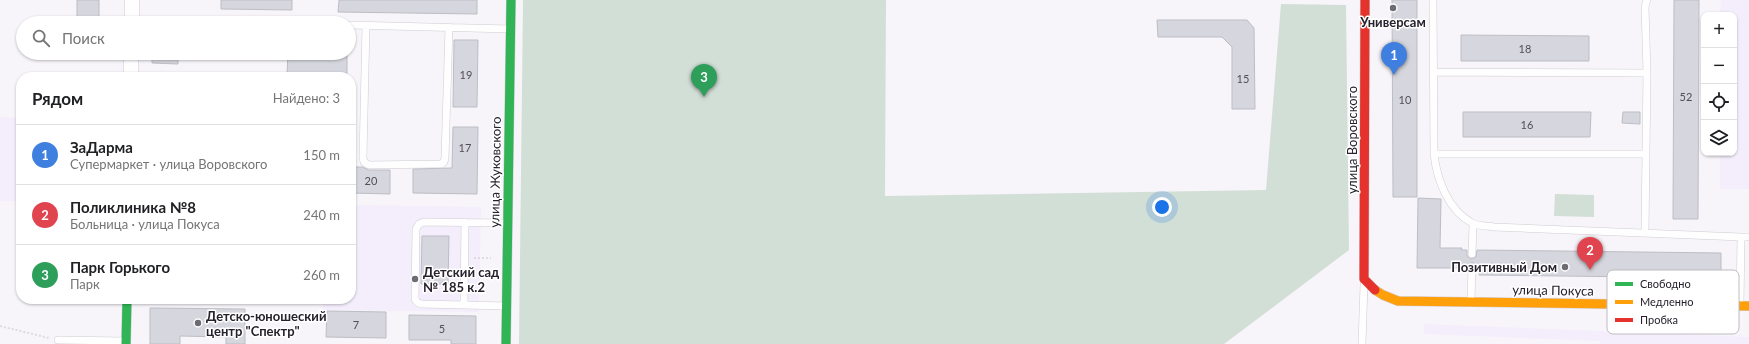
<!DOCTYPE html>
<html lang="ru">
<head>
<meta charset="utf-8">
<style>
	:root { --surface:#fff; --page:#f6f6f6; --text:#202124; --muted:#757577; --line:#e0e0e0; --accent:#ea580c }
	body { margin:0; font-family:Lato,sans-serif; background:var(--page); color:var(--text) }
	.controls { position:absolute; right:12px; top:12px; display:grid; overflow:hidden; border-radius:8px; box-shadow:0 1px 3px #0004 }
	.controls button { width:36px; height:36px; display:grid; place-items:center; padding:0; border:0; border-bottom:1px solid var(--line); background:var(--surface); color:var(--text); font:20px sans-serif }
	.you { position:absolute; left:1162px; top:207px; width:14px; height:14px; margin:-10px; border:3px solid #fff; border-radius:50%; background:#1a73e8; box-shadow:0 0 0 6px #1a73e833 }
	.badge { display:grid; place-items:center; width:26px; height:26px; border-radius:50%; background:var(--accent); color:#fff; font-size:13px; font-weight:700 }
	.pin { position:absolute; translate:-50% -33px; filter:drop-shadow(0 1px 2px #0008) }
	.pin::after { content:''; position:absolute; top:21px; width:14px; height:12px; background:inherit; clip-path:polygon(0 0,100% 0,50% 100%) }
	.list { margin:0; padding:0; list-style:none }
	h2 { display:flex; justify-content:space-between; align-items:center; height:52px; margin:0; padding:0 16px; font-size:17px }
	h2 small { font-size:13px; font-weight:400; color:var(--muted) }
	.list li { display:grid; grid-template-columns:26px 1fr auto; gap:12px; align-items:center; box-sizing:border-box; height:60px; padding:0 16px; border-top:1px solid var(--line) }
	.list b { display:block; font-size:15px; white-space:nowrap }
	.list p { margin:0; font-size:13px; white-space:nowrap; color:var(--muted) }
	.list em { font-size:13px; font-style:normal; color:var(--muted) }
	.icon { flex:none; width:22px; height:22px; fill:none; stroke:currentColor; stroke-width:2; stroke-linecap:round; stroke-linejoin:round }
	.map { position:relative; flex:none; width:1749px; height:344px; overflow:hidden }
	.search { position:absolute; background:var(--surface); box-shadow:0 1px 3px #0004; left:16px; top:16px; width:340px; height:44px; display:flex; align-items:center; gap:10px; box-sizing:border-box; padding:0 14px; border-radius:22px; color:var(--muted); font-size:15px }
	.panel { position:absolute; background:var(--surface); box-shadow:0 1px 3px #0004; left:16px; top:72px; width:340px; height:232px; border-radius:16px }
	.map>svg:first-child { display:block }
</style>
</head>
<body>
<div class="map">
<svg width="1749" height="344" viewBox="0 0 1749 344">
	<rect width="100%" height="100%" fill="#f7f5fa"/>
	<path fill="#f4edfc" d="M1721,0h28v189h-29v-36h14v-138h-14z
		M0,117l21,1v83h-21z
		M351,205l130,2 -2,105 -156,-2v-11h28z
		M1424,324l325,13v7h-149v-3l-176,-7z"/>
	<path fill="#d2dfd6" d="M523,0h363l-1,196 381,-6 15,-186 65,1 3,245 -125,94h-705z
		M1555,194l39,1v22l-40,-1z"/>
	<path fill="#d6d6de" stroke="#bdbdc5" d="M77,0h22v23h-22z
		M221,0h71v10l-71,-1z
		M339,0h138v14l-139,-2z
		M1392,0h25v197h-24z
		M1674,0h25l-1,219h-25z
		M1157,20h90l7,8 1,81h-23v-62l-10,-10h-64z
		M1461,35l128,1v25h-128z
		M454,40h24l-1,67h-24z
		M152,53h26v11l-26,-1z
		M288,53h59v22l-60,-1z
		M1463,112h128l-1,25h-127z
		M1623,112h17v12l-18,-1z
		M453,127h25l-1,67 -64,-1v-24l39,-1z
		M351,167h11l7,3h21v24l-39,-1z
		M1418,198l23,1 -1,49h22l-1,2h6v6l4,3 5,-2 1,-7 244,3v25l-242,-3v-8l-7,-5 -5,4h-6v2h-44z
		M422,236h27l-1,48h-27z
		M150,308l95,1v35h-19v-7l-46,-1v8h-30z
		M327,311l59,1v26l-60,-1z
		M409,315l67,1v28h-25v-4h-42z"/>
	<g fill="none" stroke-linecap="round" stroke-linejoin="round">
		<g stroke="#cfccd3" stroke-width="8">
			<path id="lane" d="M1433,0l1,154c3,26 14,56 38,69 6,3 15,3 22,4l247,10
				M349,25l161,4
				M366,25l-3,133 1,4 5,3 72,-1 3,-2 1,-4 4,-131
				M1433,72l214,1
				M1434,154h212
				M1645,232l2,-159 -2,-66 2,-7
				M1472,254l1,-30
				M1471,300l1,-33
				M464,305l1,-83
				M1740,305l1,-68h8
				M506,306l-85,-2 -4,-2 -2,-3 1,-70 3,-5 5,-2 82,1
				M58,340l67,1
				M1362,344l2,-59"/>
		</g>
		<g stroke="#cfccd3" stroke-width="15">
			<path id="street" d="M132,23v-23
				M131,77v-24"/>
		</g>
		<g stroke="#cfccd3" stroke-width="10">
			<path id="fast" d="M126,344l1,-45
				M506,344l5,-344"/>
		</g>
		<g stroke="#cfccd3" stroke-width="10">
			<path id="slow" d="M1375,290l8,5 15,6 351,5"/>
		</g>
		<g stroke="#cfccd3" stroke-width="10">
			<path id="jam" d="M1365,0l-1,279 11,11"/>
		</g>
		<path stroke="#dcdbdd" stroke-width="2" stroke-dasharray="2 2" stroke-linecap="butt" d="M474,258h17
			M0,326l49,12"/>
		<use href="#lane" stroke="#fefefe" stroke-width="7"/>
		<use href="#street" stroke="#fefefe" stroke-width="14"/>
		<use href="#fast" stroke="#30b455" stroke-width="9"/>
		<use href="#slow" stroke="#ff9f0a" stroke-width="9"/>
		<use href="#jam" stroke="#e5322d" stroke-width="9"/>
	</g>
	<g fill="#6f6b74" stroke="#fff" stroke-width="1.5">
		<circle cx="1393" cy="8" r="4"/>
		<circle cx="1565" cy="267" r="4"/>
		<circle cx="415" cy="279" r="4"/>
		<circle cx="198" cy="323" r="4"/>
	</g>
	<g text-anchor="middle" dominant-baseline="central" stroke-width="3" stroke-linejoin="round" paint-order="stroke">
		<g font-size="11" fill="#524e58">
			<text x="1525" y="48">18</text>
			<text x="466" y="74">19</text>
			<text x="1243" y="78">15</text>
			<text x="1686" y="96">52</text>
			<text x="1405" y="99">10</text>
			<text x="1527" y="124">16</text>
			<text x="465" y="147">17</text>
			<text x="371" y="180">20</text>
			<text x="356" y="324">7</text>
			<text x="442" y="328">5</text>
		</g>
		<g font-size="13" font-weight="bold" fill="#26212c" stroke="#fff" text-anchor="start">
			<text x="1393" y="22" text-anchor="middle">Универсам</text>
			<text x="1557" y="267" text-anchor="end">Позитивный Дом</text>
			<text x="423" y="272">Детский сад<tspan x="423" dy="15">№ 185 к.2</tspan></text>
			<text x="206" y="316">Детско-юношеский<tspan x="206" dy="15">центр "Спектр"</tspan></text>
		</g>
		<g font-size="13" fill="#26212c" stroke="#fff">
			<text transform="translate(1352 140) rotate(-90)">улица Воровского</text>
			<text transform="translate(495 172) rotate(-89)">улица Жуковского</text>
			<text transform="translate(1553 290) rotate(1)">улица Покуса</text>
		</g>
	</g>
	<rect x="1607" y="270" width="132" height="64" rx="6" fill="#fff" stroke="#bebcc0" stroke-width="1"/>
	<rect x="1615" y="282" width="18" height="4" fill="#30b455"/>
	<rect x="1615" y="300" width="18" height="4" fill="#ff9f0a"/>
	<rect x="1615" y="318" width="18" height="4" fill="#e5322d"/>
	<g font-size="11" fill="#26212c">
		<text x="1640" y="288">Свободно</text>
		<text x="1640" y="306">Медленно</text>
		<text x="1640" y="324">Пробка</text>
	</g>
</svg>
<div class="controls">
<button>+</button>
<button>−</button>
<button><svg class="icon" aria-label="locate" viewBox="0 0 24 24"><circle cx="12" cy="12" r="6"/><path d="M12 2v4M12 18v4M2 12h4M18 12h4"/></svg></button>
<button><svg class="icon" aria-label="layers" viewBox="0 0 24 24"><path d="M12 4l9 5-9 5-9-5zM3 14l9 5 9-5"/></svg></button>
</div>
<div class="you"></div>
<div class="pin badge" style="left:1394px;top:75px;background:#3f7fe0">1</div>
<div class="pin badge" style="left:1590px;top:270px;background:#e0444e">2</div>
<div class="pin badge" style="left:704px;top:97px;background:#2e9e5b">3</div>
<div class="search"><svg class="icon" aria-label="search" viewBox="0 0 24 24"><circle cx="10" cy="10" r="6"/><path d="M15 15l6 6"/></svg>Поиск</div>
<section class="panel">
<h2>Рядом<small>Найдено: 3</small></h2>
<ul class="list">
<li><span class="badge" style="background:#3f7fe0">1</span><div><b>ЗаДарма</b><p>Супермаркет · улица Воровского</p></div><em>150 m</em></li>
<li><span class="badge" style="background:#e0444e">2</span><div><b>Поликлиника №8</b><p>Больница · улица Покуса</p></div><em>240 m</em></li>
<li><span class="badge" style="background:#2e9e5b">3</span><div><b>Парк Горького</b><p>Парк</p></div><em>260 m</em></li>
</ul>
</section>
</div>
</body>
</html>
